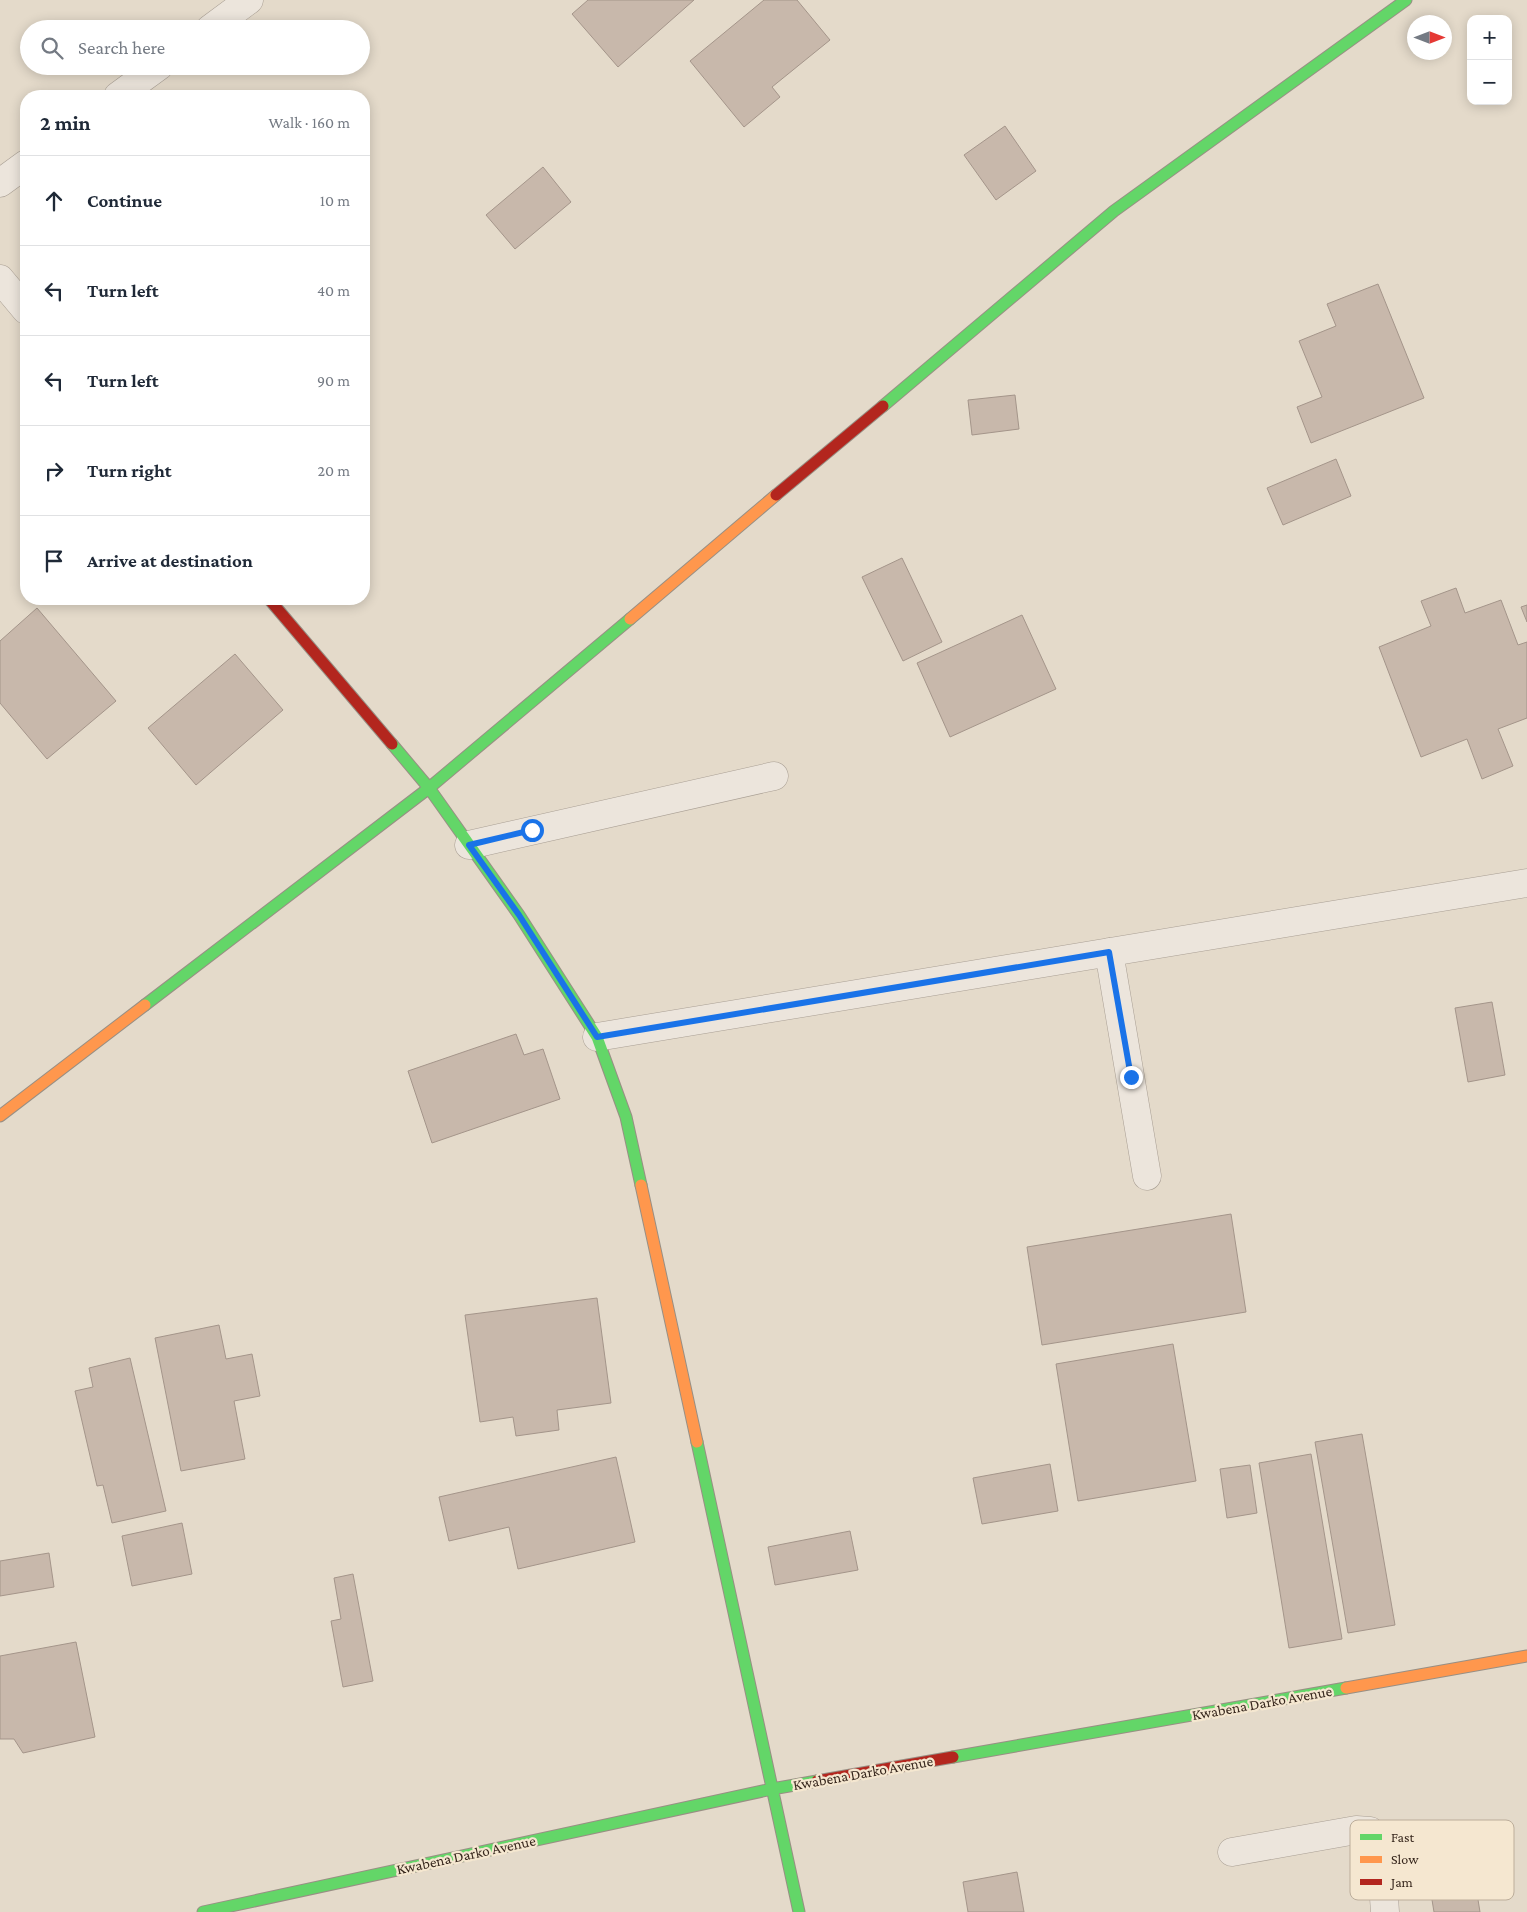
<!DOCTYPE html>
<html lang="en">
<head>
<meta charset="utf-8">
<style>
	:root { --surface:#fff; --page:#f6f6f7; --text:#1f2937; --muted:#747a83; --line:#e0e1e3 }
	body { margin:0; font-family:"Crimson Pro",serif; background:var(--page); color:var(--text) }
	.controls { position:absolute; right:15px; top:15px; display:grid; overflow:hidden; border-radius:10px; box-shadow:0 2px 12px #0003 }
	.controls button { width:45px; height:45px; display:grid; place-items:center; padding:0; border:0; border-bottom:1px solid var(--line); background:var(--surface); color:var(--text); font:25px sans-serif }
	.compass { position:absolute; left:1407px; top:15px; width:45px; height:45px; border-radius:50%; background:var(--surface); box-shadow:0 2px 12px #0003; rotate:90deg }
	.stop { position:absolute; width:15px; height:15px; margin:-11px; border:4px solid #1a73e8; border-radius:50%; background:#fff }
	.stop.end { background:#1a73e8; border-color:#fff; box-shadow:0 1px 5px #0008 }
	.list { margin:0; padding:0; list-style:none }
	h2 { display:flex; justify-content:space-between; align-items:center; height:65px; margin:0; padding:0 20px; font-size:21px }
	h2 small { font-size:16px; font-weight:400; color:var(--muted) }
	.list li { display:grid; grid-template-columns:32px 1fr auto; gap:15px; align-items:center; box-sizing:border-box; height:90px; padding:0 20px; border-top:1px solid var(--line) }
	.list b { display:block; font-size:19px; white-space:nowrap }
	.list em { font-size:16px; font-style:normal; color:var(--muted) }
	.icon { flex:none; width:28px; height:28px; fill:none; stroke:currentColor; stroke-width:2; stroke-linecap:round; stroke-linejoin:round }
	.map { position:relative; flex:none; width:1527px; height:1912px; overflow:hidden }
	.search { position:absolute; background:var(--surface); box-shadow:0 2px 12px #0003; left:20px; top:20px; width:350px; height:55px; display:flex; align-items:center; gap:12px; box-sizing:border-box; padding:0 18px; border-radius:28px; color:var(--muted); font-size:19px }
	.panel { position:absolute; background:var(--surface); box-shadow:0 2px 12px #0003; left:20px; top:90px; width:350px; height:515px; border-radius:20px }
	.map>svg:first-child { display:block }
</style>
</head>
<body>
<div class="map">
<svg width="1527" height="1912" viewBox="0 0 1527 1912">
	<rect width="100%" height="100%" fill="#e4daca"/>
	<path fill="#c8b8ab" stroke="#a4958a" d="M588,0h106l-76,67 -46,-53z
		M764,0h33l33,40 -58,47 8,10 -36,30 -54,-66z
		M1005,126l31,45 -40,29 -32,-45z
		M543,167l28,35 -56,47 -29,-34z
		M1378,284l46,114 -113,45 -14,-36 25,-10 -23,-56 37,-15 -9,-22z
		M1015,395l4,34 -47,6 -4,-35z
		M1336,459l15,37 -68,29 -16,-37z
		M902,558l40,84 -39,19 -41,-84z
		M1456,588l9,25 36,-13 17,45 9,-3v76l-29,11 15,37 -31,13 -15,-40 -46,18 -42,-110 52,-21 -10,-25z
		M1527,605v17l-6,-15z
		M37,608l79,93 -69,58 -47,-56v-62z
		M1022,615l34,74 -106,48 -33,-74z
		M235,654l48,56 -87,75 -48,-57z
		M1492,1002l13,73 -37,7 -13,-74z
		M516,1034l8,21 19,-6 17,50 -128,44 -24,-72z
		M1231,1214l15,98 -204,33 -15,-98z
		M597,1298l14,105 -54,7 2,20 -43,6 -3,-19 -33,5 -15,-107z
		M219,1325l7,34 26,-5 8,42 -26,5 11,58 -64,12 -26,-133z
		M1173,1344l23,137 -118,20 -22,-137z
		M130,1358l36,153 -54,12 -9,-38 -6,1 -22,-95 18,-4 -4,-19z
		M1362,1434l33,191 -47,8 -33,-191z
		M1311,1454l31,185 -53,9 -30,-185z
		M616,1457l19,85 -117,27 -9,-42 -60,14 -10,-44z
		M1050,1464l8,47 -76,13 -9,-46z
		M1250,1465l7,48 -30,5 -7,-49z
		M182,1523l10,51 -60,12 -10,-50z
		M850,1531l8,39 -83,15 -7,-38z
		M49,1553l5,34 -54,9v-35z
		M353,1574l20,107 -30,6 -12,-66 10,-2 -7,-41z
		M76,1642l19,95 -72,16 -9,-14h-14v-83z
		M1466,1826l14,86h-46l-13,-79z
		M1017,1872l7,40h-56l-5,-30z"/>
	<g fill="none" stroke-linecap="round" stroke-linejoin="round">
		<g stroke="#a99f94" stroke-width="29">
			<path id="street" d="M210,29l39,-29
				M118,96l41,-30
				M0,183l26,-19
				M0,279l26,31
				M469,845l305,-69
				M1109,952l38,224
				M597,1037l930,-154
				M1232,1852l124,-22 14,1 10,11 5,70"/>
		</g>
		<g stroke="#988f84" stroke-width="13">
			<path id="fast" d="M883,406l231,-195 292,-211
				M392,744l37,44 90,127 78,122 29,80 15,68
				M145,1005l284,-217 201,-169
				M697,1442l102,470
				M953,1757l393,-69
				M203,1912l569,-123 45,-8"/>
		</g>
		<g stroke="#988f84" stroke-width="13">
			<path id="slow" d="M630,619l146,-124
				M0,1116l145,-111
				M641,1185l56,257
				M1346,1688l181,-32"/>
		</g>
		<g stroke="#988f84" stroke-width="13">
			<path id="jam" d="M776,495l107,-89
				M269,599l123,145
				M817,1781l136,-24"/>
		</g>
		<use href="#street" stroke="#ece5dc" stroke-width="28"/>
		<use href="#fast" stroke="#63d668" stroke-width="11"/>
		<use href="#slow" stroke="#ff974d" stroke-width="11"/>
		<use href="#jam" stroke="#b3261e" stroke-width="11"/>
	</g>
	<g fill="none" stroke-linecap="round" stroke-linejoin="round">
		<path stroke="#1a73e8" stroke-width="6" d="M532,830l-63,15 50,70 78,122 512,-85 22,125"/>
	</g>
	<g text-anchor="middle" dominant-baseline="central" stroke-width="4.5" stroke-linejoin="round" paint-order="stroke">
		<g font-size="15" fill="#37271d" stroke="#f5e7d0">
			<text transform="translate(1262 1703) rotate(-10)">Kwabena Darko Avenue</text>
			<text transform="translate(863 1773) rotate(-10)">Kwabena Darko Avenue</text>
			<text transform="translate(466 1855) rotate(-12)">Kwabena Darko Avenue</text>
		</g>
	</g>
	<rect x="1350" y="1820" width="164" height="80" rx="8" fill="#f5e7d0" stroke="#bcad9a" stroke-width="1"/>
	<rect x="1360" y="1834" width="22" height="6" fill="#63d668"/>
	<rect x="1360" y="1856" width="22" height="7" fill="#ff974d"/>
	<rect x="1360" y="1879" width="22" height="6" fill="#b3261e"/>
	<g font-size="14" fill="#37271d">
		<text x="1391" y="1842">Fast</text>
		<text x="1391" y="1864">Slow</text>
		<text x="1391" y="1887">Jam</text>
	</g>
</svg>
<div class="controls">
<button>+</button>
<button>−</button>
</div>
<svg class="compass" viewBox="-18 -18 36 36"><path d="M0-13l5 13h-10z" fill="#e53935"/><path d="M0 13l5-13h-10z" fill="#747a83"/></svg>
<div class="stop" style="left:532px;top:830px"></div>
<div class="stop end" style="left:1131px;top:1077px"></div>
<div class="search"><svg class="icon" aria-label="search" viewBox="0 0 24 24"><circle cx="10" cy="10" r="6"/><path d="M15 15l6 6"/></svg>Search here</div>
<section class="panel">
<h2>2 min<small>Walk · 160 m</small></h2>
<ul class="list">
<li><svg class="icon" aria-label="ahead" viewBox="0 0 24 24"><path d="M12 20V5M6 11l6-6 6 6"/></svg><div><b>Continue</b></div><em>10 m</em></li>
<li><svg class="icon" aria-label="left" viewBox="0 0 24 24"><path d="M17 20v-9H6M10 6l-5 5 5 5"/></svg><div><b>Turn left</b></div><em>40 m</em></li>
<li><svg class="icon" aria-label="left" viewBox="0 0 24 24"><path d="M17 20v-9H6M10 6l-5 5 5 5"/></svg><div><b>Turn left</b></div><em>90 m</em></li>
<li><svg class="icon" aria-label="right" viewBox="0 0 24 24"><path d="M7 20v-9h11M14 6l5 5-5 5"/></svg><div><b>Turn right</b></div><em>20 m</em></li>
<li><svg class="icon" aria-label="arrive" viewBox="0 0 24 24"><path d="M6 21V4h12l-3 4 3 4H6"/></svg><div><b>Arrive at destination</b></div></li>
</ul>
</section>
</div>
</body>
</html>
